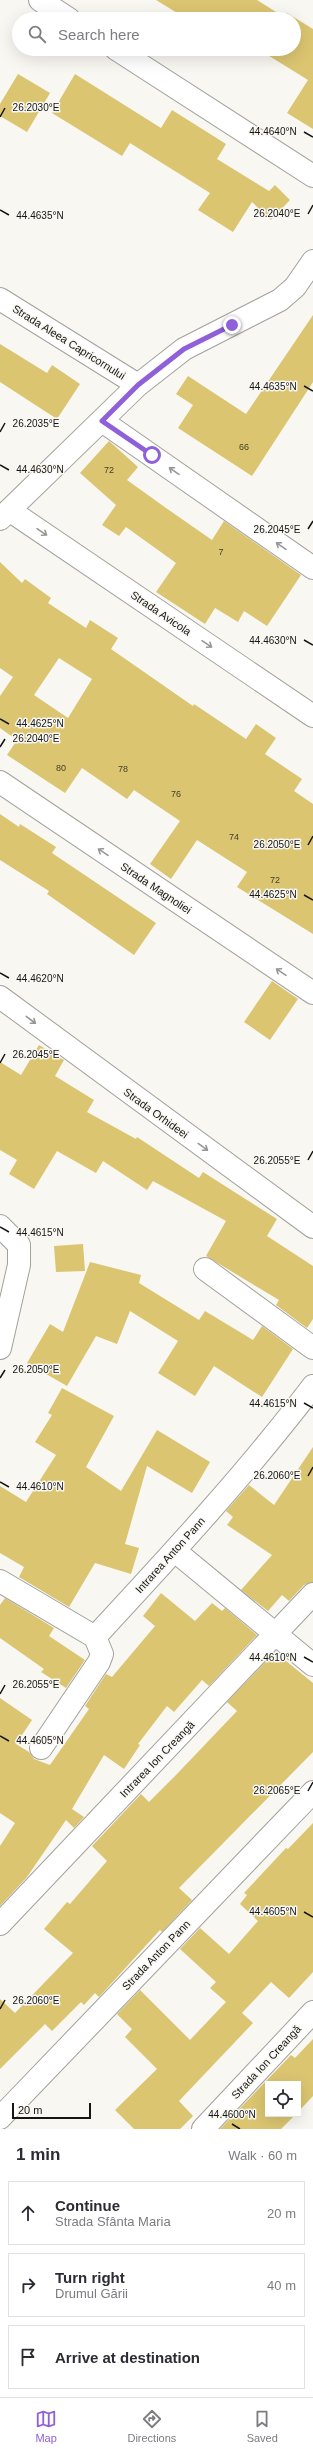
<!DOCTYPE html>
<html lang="en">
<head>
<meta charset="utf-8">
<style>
	:root { --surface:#fff; --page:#f7f7f7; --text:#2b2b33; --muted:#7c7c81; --line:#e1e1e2; --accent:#8f60d9 }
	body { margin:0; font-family:Arial,sans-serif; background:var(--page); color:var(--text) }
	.controls { position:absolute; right:12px; bottom:12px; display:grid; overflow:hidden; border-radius:0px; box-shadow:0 4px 16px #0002 }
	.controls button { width:36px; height:36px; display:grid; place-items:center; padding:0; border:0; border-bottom:1px solid var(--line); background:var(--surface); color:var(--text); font:20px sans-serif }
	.scale { position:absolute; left:12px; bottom:10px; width:79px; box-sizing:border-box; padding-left:4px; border:2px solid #151513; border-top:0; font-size:11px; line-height:14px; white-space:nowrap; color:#151513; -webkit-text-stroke:3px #f8f7f2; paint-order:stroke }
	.stop { position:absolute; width:12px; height:12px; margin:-9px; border:3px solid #8f60d9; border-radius:50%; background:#fff }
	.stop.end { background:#8f60d9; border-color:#fff; box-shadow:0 1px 4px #0008 }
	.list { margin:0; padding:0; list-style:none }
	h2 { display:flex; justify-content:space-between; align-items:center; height:52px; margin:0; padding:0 16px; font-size:17px }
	h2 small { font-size:13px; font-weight:400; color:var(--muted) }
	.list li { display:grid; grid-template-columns:26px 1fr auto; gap:12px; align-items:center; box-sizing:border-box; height:64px; margin:0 8px 8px; padding:0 8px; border:1px solid var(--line); border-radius:0px }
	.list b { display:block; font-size:15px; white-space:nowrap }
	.list p { margin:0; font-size:13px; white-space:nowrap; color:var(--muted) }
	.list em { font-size:13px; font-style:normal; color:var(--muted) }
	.icon { flex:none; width:22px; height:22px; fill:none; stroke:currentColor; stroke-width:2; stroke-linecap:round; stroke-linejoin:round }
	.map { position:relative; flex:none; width:313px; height:2129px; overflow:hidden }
	.search { position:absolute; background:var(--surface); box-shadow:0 4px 16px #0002; left:12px; right:12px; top:12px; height:44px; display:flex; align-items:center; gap:10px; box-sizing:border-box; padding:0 14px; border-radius:22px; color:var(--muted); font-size:15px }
	.sheet { height:268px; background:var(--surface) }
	nav { display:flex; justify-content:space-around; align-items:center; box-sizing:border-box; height:56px; border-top:1px solid var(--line); background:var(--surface); font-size:11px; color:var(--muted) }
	nav a { display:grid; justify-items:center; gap:2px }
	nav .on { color:var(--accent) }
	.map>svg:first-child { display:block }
</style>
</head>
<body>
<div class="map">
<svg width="313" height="2129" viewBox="0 0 313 2129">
	<rect width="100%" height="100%" fill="#f8f7f2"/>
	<path fill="#dbc571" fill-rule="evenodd" d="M156,0h101l27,17 3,-4 26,16v100l-26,-16 21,-33 -50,-31h36v-30h-107z
		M18,74l32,19 -23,39 -27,-16v-12z
		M75,74l86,54 11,-18 54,34 -9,15 52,32 6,-6 15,15 -19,20 -19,-18 -19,30 -35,-22 12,-17 -80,-50 -8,13 -70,-43z
		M313,315v67l-61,94 -74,-48 15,-23 -17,-11 12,-18 58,38z
		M0,344l47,29 5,-8 28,19 -23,35 -57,-37z
		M109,441l29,26 -11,13 39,28 46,32 12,-19 77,54 -34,51 -23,-15 -6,11 -23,-14 -10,16 -49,-32 20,-29 -50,-36 -7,9 -17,-11 14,-20 -36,-32z
		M0,562l22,21 3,-4 26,19 -3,5 38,25 4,-8 28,18 -7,11 82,57 1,-2 52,35 10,-15 20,14 -11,16 37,25 -8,12 19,13v130l-76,-47 10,-15 -50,-32 -26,39 -21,-15 30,-43 -46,-31 -7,9 -45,-31 -17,25 -58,-38 10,-15 -17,-12v-32l13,-19 -13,-9zM59,658l33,21 -24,39 -34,-23z
		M0,814l19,13 1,-3 36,23 -4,6 104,70 -22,32 -87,-61 2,-3 -49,-31z
		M272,981l26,18 -28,41 -26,-18z
		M39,1045l25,15 -9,16 39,24 -7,12 49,27 1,-2 62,41 4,-6 74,47 -10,17 46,30v53l-6,9 -31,-23 3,-5 -73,-44 20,-35 -73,-40 -6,9 -44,-29 -7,12 -39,-22 -23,38 -25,-15 8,-14 -17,-10v-88l21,13z
		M83,1244l2,27 -29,1 -2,-26z
		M90,1262l51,13 -2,8 60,37 6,-9 48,29 9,-14 31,23 -31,48 -48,-31 -19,30 -37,-23 20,-32 -48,-30 -13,33 -21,-8 -29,50 -40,-23 23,-39 13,8z
		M62,1388l52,28 -28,51 35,24 36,-61 53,32 -18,31 -45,-27 -22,78 14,4 -8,26 -36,-11 -26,44 -50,-30 5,-10 -24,-14v-67l26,16 30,-47 -21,-13 17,-27 -4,-2z
		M313,1447v135l-9,3 -15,16 -7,-6 -14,16 -27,-21 31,-35 -45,-30 6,-8 -7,-6 23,-26 25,20z
		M161,1593l34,28 17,-18 10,8 3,-3 32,27 -48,51 -7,-6 -28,32 -7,-6 -29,38 2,1 -16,24 -20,-14 -32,54 12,8 -10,11 -8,-8 -39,57 -27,29v-60l15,-23 -15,-10v-115l32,22 -16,24 13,8 5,7 16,6 39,-56 -4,-3 21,-32 6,3 43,-51 -12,-10z
		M5,1598l49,30 -5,8 36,24 -19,28 -25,-16 3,-3 -44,-31v-33z
		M275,1652l38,31v69l-134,136 13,12 -30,32 -2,-2 -61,67 -4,-4 -11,12 -3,-3 -29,29 -7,-7 -45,45v-70l15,14 58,-60 -29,-24 23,-27 3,2 37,-43 -15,-15 49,-52 8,8 27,-27 61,-64 -10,-9z
		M313,1823v149l-24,26 -18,-16 -29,31 11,10 -74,78 14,15 -13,13h-46l-19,-19 42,-41 -32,-32 7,-8 -15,-15 23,-24 50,50 36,-38 -16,-14 6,-6 -36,-33 20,-21 29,26 29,-33 -18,-17 7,-9 -3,-2 42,-45 2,1z
		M313,2039v57l-15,16v-28h-30v30h28l-15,15h-61l71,-74 4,3z"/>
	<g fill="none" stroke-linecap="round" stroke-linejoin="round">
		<g stroke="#a2a19c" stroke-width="24">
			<path id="minor" d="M40,0l29,19
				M116,49l197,127
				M0,299l138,86
				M102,421l211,147
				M9,510l304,206
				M0,519l138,-134 46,-36 96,-49 15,-13 18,-26
				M0,782l313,211
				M0,997l313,230
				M0,1226l19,19v20l-19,83
				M205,1269l108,79
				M175,1551l138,114
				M0,1581l95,56c75,-81 151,-163 218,-251
				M41,1748l58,-86 3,-8 -7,-17
				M0,1924l313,-330
				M0,2118l313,-326
				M203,2129l110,-117"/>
		</g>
		<use href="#minor" stroke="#fff" stroke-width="22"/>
	</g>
	<defs><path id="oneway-shaft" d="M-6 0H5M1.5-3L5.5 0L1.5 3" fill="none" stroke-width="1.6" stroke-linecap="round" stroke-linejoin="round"/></defs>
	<g stroke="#969695">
		<use href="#oneway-shaft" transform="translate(174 471) rotate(-145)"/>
		<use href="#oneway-shaft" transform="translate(42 532) rotate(34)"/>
		<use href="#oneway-shaft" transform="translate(281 546) rotate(-145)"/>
		<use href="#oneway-shaft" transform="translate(207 644) rotate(34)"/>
		<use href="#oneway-shaft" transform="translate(103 852) rotate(-146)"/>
		<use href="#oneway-shaft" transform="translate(281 972) rotate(-146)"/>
		<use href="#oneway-shaft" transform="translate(31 1020) rotate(37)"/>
		<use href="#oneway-shaft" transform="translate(203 1147) rotate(36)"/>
	</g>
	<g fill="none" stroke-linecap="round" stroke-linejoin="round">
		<path stroke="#8f60d9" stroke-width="5" d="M152,455l-50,-34 36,-36 46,-36 48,-24"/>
	</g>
	<path fill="none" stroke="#151513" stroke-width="1.5" d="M0,117l5,-9M304,132l9,5M0,210l9,5M308,214l5,-9M304,386l9,5M0,432l5,-9M0,465l9,5M308,529l5,-8M304,640l9,5M0,719l9,5M0,747l5,-8M308,845l5,-9M304,895l9,5M0,973l9,5M0,1063l5,-9M308,1160l5,-9M0,1227l9,5M0,1378l5,-8M304,1403l9,5M308,1476l5,-9M0,1482l9,5M304,1657l9,5M0,1694l5,-9M0,1736l9,5M308,1791l5,-9M304,1912l9,5M0,2009l5,-9M232,2124l8,5"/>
	<g text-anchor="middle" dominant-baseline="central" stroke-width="3" stroke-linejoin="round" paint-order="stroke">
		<g font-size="9" fill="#46412a">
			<text x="244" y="447">66</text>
			<text x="109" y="470">72</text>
			<text x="221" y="552">7</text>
			<text x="61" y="768">80</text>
			<text x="123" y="769">78</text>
			<text x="176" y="794">76</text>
			<text x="234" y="837">74</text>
			<text x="275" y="880">72</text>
		</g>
		<g font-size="11" fill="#151513" stroke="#f8f7f2">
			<text transform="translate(69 342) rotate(32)">Strada Aleea Capricornului</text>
			<text transform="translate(161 613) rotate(34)">Strada Avicola</text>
			<text transform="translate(156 888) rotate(34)">Strada Magnoliei</text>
			<text transform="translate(156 1113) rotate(36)">Strada Orhideei</text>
			<text transform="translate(170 1555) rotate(-48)">Intrarea Anton Pann</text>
			<text transform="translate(157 1759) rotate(-46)">Intrarea Ion Creangă</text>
			<text transform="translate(156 1955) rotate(-46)">Strada Anton Pann</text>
			<text transform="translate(266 2062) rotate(-47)">Strada Ion Creangă</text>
		</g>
	</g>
	<g font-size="10" text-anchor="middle" fill="#151513" stroke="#f8f7f2" stroke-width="3" stroke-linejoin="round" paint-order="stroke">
		<text x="36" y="111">26.2030°E</text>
		<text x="273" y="135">44.4640°N</text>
		<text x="277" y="217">26.2040°E</text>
		<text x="40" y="219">44.4635°N</text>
		<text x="273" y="390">44.4635°N</text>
		<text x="36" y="427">26.2035°E</text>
		<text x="40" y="473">44.4630°N</text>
		<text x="277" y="533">26.2045°E</text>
		<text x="273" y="644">44.4630°N</text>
		<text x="40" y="727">44.4625°N</text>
		<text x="36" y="742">26.2040°E</text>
		<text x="277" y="848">26.2050°E</text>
		<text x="273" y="898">44.4625°N</text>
		<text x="40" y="982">44.4620°N</text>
		<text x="36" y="1058">26.2045°E</text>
		<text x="277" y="1164">26.2055°E</text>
		<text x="40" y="1236">44.4615°N</text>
		<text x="36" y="1373">26.2050°E</text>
		<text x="273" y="1407">44.4615°N</text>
		<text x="277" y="1479">26.2060°E</text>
		<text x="40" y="1490">44.4610°N</text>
		<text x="273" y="1661">44.4610°N</text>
		<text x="36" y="1688">26.2055°E</text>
		<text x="40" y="1744">44.4605°N</text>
		<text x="277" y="1794">26.2065°E</text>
		<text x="273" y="1915">44.4605°N</text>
		<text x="36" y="2004">26.2060°E</text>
		<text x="232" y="2118">44.4600°N</text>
	</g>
</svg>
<div class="controls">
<button><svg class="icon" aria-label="locate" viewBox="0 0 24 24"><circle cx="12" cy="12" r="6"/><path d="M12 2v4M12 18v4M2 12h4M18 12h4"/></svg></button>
</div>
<div class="scale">20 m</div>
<div class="stop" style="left:152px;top:455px"></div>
<div class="stop end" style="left:232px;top:325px"></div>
<div class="search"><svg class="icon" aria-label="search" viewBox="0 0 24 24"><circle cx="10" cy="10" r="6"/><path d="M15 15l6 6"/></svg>Search here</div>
</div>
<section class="sheet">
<h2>1 min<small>Walk · 60 m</small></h2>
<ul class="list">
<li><svg class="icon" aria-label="ahead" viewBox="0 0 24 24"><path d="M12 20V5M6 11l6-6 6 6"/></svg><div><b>Continue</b><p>Strada Sfânta Maria</p></div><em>20 m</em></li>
<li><svg class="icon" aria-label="right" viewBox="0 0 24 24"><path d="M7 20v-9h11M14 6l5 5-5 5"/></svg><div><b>Turn right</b><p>Drumul Gării</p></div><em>40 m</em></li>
<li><svg class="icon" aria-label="arrive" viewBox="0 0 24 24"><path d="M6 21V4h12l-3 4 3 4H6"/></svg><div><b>Arrive at destination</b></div></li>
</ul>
</section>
<nav>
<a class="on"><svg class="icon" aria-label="map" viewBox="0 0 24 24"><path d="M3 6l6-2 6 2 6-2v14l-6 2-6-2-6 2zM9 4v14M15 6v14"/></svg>Map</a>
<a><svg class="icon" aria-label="directions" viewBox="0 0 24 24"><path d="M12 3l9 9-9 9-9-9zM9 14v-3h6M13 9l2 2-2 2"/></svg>Directions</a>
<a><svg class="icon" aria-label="saved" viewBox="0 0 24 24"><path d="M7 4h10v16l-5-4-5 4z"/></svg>Saved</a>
</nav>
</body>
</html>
